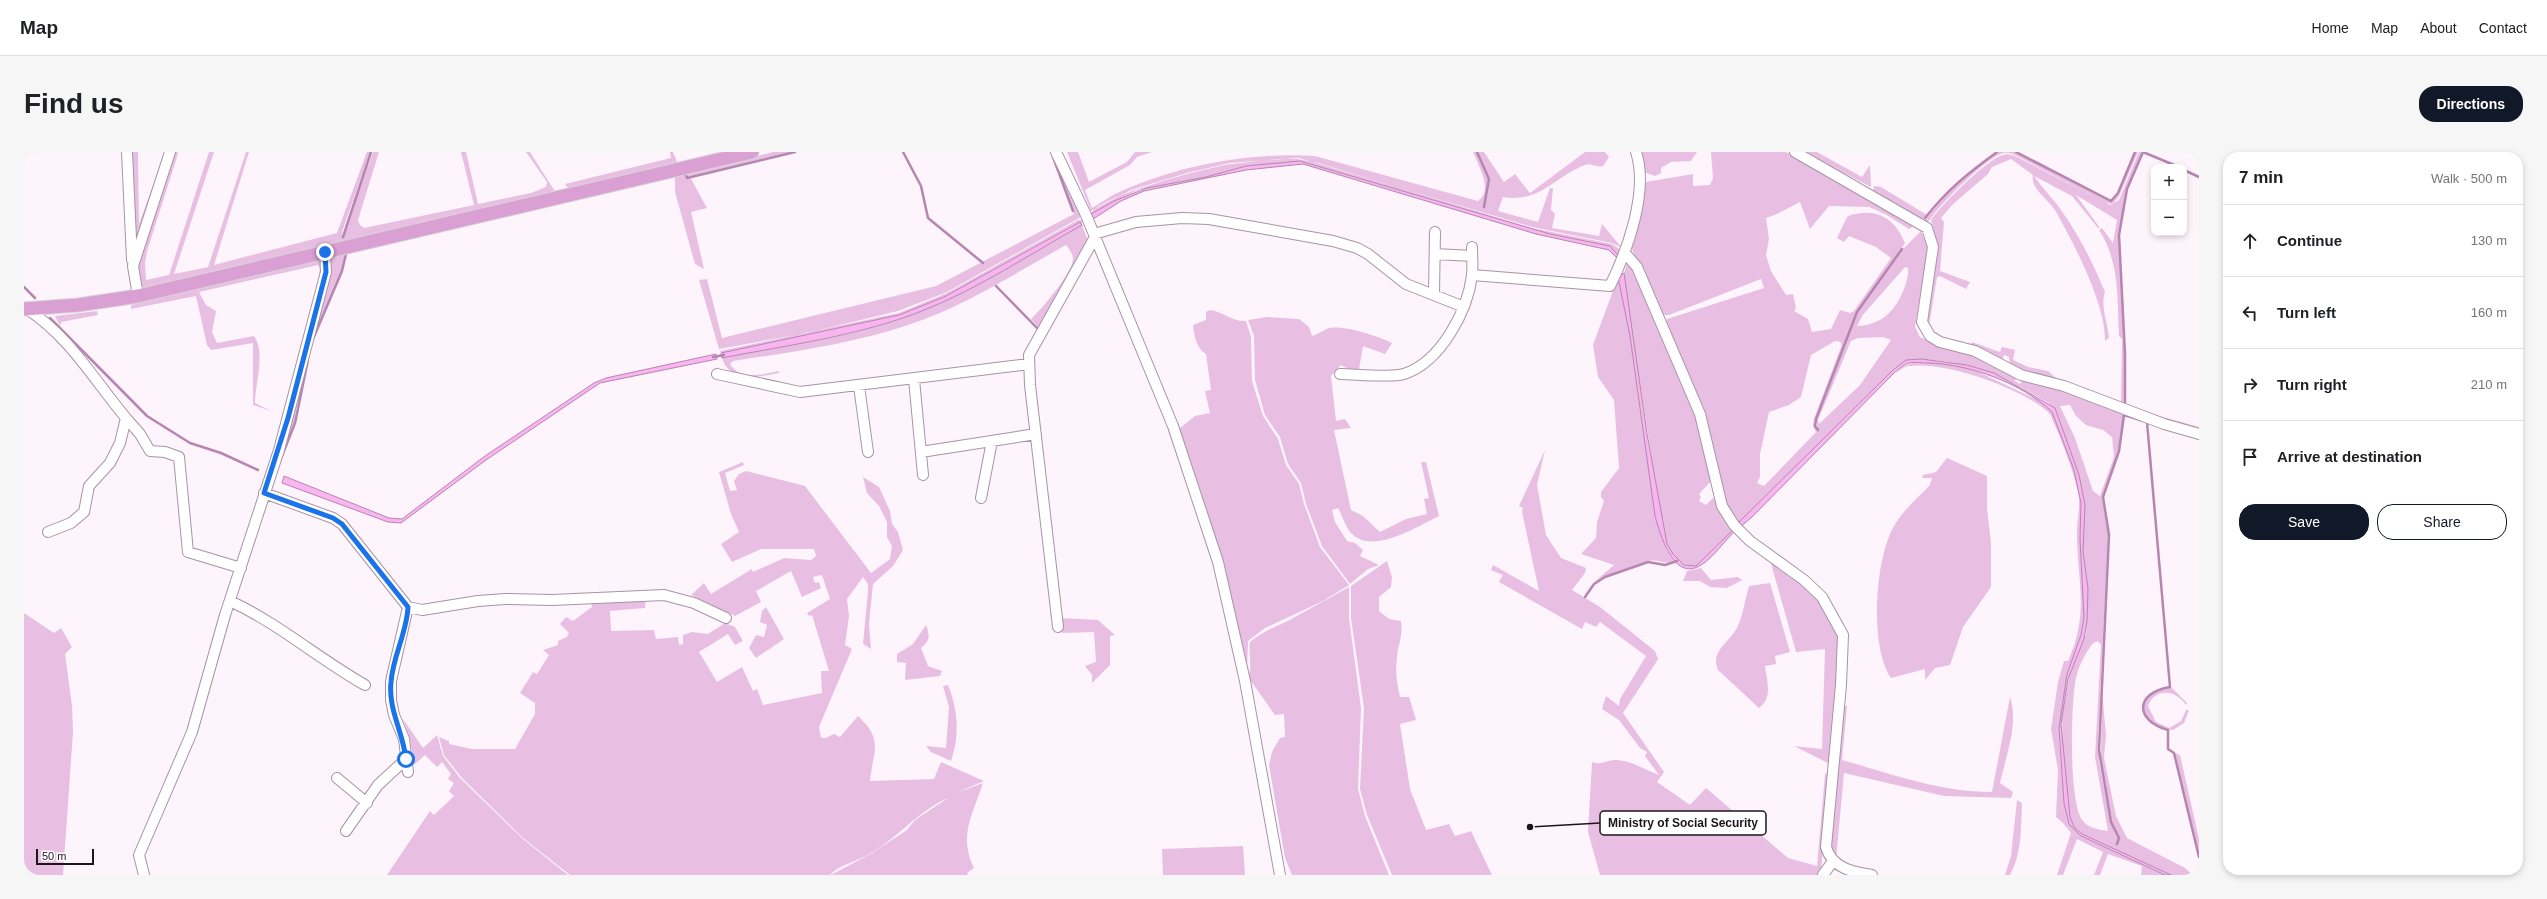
<!DOCTYPE html>
<html lang="en">
<head>
<meta charset="utf-8">
<style>
	:root { --surface:#fff; --page:#f6f6f6; --text:#202124; --muted:#757577; --line:#e0e0e0; --accent:#111827 }
	body { margin:0; font-family:Arial,sans-serif; background:var(--page); color:var(--text) }
	.controls { position:absolute; right:12px; top:12px; display:grid; overflow:hidden; border-radius:8px; box-shadow:0 2px 6px #0003 }
	.controls button { width:36px; height:36px; display:grid; place-items:center; padding:0; border:0; border-bottom:1px solid var(--line); background:var(--surface); color:var(--text); font:20px sans-serif }
	.scale { position:absolute; left:12px; bottom:10px; width:58px; box-sizing:border-box; padding-left:4px; border:2px solid #1d151c; border-top:0; font-size:11px; line-height:14px; white-space:nowrap; color:#1d151c; -webkit-text-stroke:3px #fff; paint-order:stroke }
	.stop { position:absolute; width:12px; height:12px; margin:-9px; border:3px solid #1a73e8; border-radius:50%; background:#fff }
	.stop.end { background:#1a73e8; border-color:#fff; box-shadow:0 1px 4px #0008 }
	.list { margin:0; padding:0; list-style:none }
	h2 { display:flex; justify-content:space-between; align-items:center; height:52px; margin:0; padding:0 16px; font-size:17px }
	h2 small { font-size:13px; font-weight:400; color:var(--muted) }
	.list li { display:grid; grid-template-columns:26px 1fr auto; gap:12px; align-items:center; box-sizing:border-box; height:72px; padding:0 16px; border-top:1px solid var(--line) }
	.list b { display:block; font-size:15px; white-space:nowrap }
	.list em { font-size:13px; font-style:normal; color:var(--muted) }
	.actions { display:flex; gap:8px; padding:12px 16px }
	.actions a { flex:1; padding:9px 0; border:1px solid var(--accent); border-radius:16px; text-align:center; font-size:14px; color:var(--accent) }
	.actions .main { background:var(--accent); color:#fff }
	.icon { flex:none; width:22px; height:22px; fill:none; stroke:currentColor; stroke-width:2; stroke-linecap:round; stroke-linejoin:round }
	.map { position:relative; flex:none; width:2175px; height:723px; overflow:hidden; border-radius:16px }
	header { display:flex; align-items:center; gap:24px; box-sizing:border-box; height:56px; padding:0 20px; background:var(--surface); border-bottom:1px solid var(--line) }
	header strong { font-size:19px }
	nav { display:flex; gap:22px; margin-inline-start:auto; font-size:14px }
	.intro { display:flex; align-items:center; justify-content:space-between; box-sizing:border-box; height:96px; padding:0 24px }
	h1 { margin:0; font-size:28px }
	.button { padding:10px 18px; border-radius:16px; background:var(--accent); color:#fff; font-size:14px; font-weight:700 }
	main { display:flex; gap:24px; padding:0 24px }
	aside { flex:1; background:var(--surface); border-radius:16px; box-shadow:0 2px 6px #0003 }
	.map>svg:first-child { display:block }
</style>
</head>
<body>
<header>
<strong>Map</strong>
<nav><a>Home</a><a>Map</a><a>About</a><a>Contact</a></nav>
</header>
<div class="intro"><h1>Find us</h1><a class="button">Directions</a></div>
<main>
<div class="map">
<svg width="2175" height="723" viewBox="0 0 2175 723">
	<rect width="100%" height="100%" fill="#fef4fc"/>
	<path fill="#e8bfe2" fill-rule="evenodd" d="M108,0h6l1,72 26,-72h3l-31,90 -4,-16z
		M149,0h5l-1,5 -30,94 -2,12 1,17 23,-5 40,-123h5l-40,122 34,-7 38,-115h3l-35,113 123,-32 30,-81h3l-28,80v6l31,-86h6l-21,68 2,5 4,3 110,-23 -13,-53h5l12,52 53,-11 15,-6 1,-5 -21,-30h4l24,38 -1,2 -412,96 -5,-19z
		M646,0h3l5,12 -110,24 -3,-4 106,-26z
		M749,0h19l-106,25v-4z
		M1028,0l29,65 -134,75 -49,19 -92,22 -87,16 -20,-69 8,-1 15,59 214,-52 138,-72z
		M1043,0h11l11,30 38,-20 8,-10h17l-15,5 -7,8 -45,25 7,18c7,-4 14,-9 21,-13 61,-29 134,-43 202,-39l163,45c16,-11 0,-36 -5,-49h4l12,28 -4,27 5,-28 -12,-27h6l20,30 11,-8 15,19 55,-41h20l4,5 -6,9c-6,2 -13,-4 -18,-1 -31,12 -45,38 -82,32l-5,14 40,11 12,-34h3l-2,22 4,4 -3,14 47,8 3,-12 20,24 -10,-5 -80,-16 -233,-69 -70,5 -42,10 -56,17 -40,21z
		M1615,0h58l-6,9 -20,1 -10,6v5l-6,3 -11,-4z
		M1687,0h75l130,73 -7,4 -24,-15 -16,-7 -40,-1 -19,23 -10,-27 -23,12 -11,4 3,21 -3,16 5,16 15,24 7,-1 3,14 -2,3 14,8 4,13 19,-3 9,-19 10,3 4,-2 37,-53 -15,-11 -27,-11 -5,6 -7,-4 10,-21c4,-3 9,-3 15,-4 22,-2 35,11 43,30l-48,69 -42,107 -1,7 4,4 -2,-11 42,-107 45,-63 18,-18 7,17 -13,79 5,10 14,7 39,9 43,24 -1,4 5,3 3,-5 15,3 86,31 -5,38 -17,46 6,38 -10,204 1,21 11,62 9,16 -2,6 3,-6 -9,-17 -10,-61 1,-69 4,44 -2,23 12,58 11,22 58,30 8,7h-22l-89,-41 -8,-7 -4,-10 -7,-65 -1,-35 8,-44 16,-39 2,-38 -5,-44v-59l-24,-75 -4,-10 -8,-6 -53,-29 -19,-6 -32,-6 -31,-2 -19,11 -155,153 -11,-17 -61,-184 1,-3 97,-31 -3,-9 -92,36h-7l-31,-68 15,-65 47,-8v12l17,-1 3,-7zM1881,115l3,1c1,5 -1,12 -3,18 -8,23 -22,39 -48,40l5,-10zM1859,185l8,3 -31,45 -41,39 -1,-4 33,-79 7,-3zM1811,189l6,1v5l-27,72 -1,7 3,6 -52,54 -7,-3 3,-6v-23l9,-42 20,-7 12,-8 10,-42zM2046,253l6,11 10,9 17,5 9,7 2,20 -14,39 -7,-5 -18,-53 -15,-32zM2074,489l3,4 -6,112 13,74c-8,-1 -20,-3 -25,-10 -15,-17 -12,-120 -7,-143 3,-13 9,-24 17,-35z
		M1779,0h14l45,25 8,-12 1,22z
		M1974,0h17l96,49 7,-8 18,-41h2l-19,44 -6,8 -7,-1 -91,-48c-3,-1 -8,-3 -12,-2 -16,4 -64,52 -73,67l-3,2 -3,-1 28,-33 16,-15z
		M2115,0h3l-16,37 -7,46 6,119 -1,52 75,21v3l-74,-22 -4,-5 1,-64 -3,-3c-2,-37 1,-74 -20,-106l3,-2 11,15 4,-23 -41,-25 24,33h-2l-26,-32 -38,-20c8,12 19,22 27,34 18,25 32,53 44,82 -5,13 3,32 4,46l-4,3c1,-37 -32,-99 -50,-131 -7,-11 -25,-22 -22,-35l-22,-16 -19,8 -4,7 -36,31 -11,13 3,4 -4,49 30,11 -4,7 -26,-13 -3,1 -8,49 7,11 -10,-13 9,-89 -4,-15c10,-15 55,-60 72,-65 4,-2 8,0 12,1l95,49 9,-5z
		M1253,7h21l20,4 214,65 80,16 9,6 -3,5 -8,-9 -60,-12 -250,-73 -54,5 -40,11 -68,13 -47,24c7,-18 118,-47 140,-50 16,-2 31,-3 46,-5z
		M661,21v5l5,-1 17,31 -16,4 13,57 -9,-5 -20,-72v-16z
		M1850,34l7,1 46,28 -5,4 -49,-28z
		M1054,68h4v4l-5,-1 -133,74 -45,18 -178,38 -1,-2 179,-38 48,-20z
		M1058,73l6,16 -47,85 -3,1 -7,-8c10,-9 42,-47 42,-60 0,-5 -4,-10 -7,-14 -43,24 -86,51 -131,70 -63,26 -135,36 -202,46l-3,3c10,17 34,10 49,7v2c-19,4 -50,10 -57,-15 66,-13 137,-21 200,-47 56,-22 108,-57 160,-86z
		M321,100l-3,19 -29,66 -16,66 -3,20 -13,35 51,-200z
		M297,106v15l-4,19 3,-23 -2,-4 -119,27 7,13 10,6 -4,21 5,11 37,-7c12,17 1,48 1,67l16,8 -18,-6v-62l-42,7 -4,-5 -11,-49 -65,13v-4z
		M1603,111l5,4 65,150 14,60v4l-12,13 2,3 -2,4 7,4 7,-7 22,30 -39,38c-19,3 -29,-19 -33,-35l-38,-244 -1,-14z
		M1594,125l12,59 25,180 12,35 7,11c-8,3 -16,-3 -25,-1 -12,3 -47,16 -56,22l21,-18 -33,-11 15,-16 1,-16 7,-21 -3,-4v-5l18,-24 -5,-68 -16,-23 -5,-32z
		M1186,158c14,2 22,12 36,11l5,16 1,44 11,35 15,23 8,26 13,19 5,20 16,43 29,38 -26,16 -58,27 -17,13 -1,33c-17,-84 -38,-165 -68,-245l16,-13 15,-3 -5,-22 6,-1 -5,-36c-10,-6 -12,-19 -13,-29l13,-5v-8z
		M73,159l1,4 -37,7 -1,4 -5,-10z
		M1243,165l32,2 10,8 3,9c6,-2 12,-6 17,-8 16,-3 49,8 63,15l-7,11 -22,-8 -4,23 -5,3 -13,-7 -10,11 5,45 9,-2 6,9 -17,2 17,80 12,6 17,16 26,-13 21,-5 -3,-15 5,-1 -8,-36h5l13,54c-21,10 -67,40 -88,17 -6,-7 -9,-18 -13,-25l-6,2 3,12 12,19 8,2 8,7 -3,6 19,9 -11,4 -18,15 -28,-38 -16,-42 -5,-21 -13,-19 -8,-27 -15,-22 -10,-35 -1,-44 -6,-16z
		M1948,190l28,10 2,-5 13,3 -2,10 15,7 20,4 9,8 19,7 -53,-13 -13,-9 -1,-7 -5,-2 -2,6 -14,-10 -17,-6z
		M1888,211h31l31,7 66,31 12,10 22,59 7,33 -1,36 4,79 -3,17 -14,39 -8,61 5,68 5,21 12,12 84,39h-24l1,-9 -34,-12 -8,21h-6l9,-23 -26,-13 -14,36h-6l14,-42 -7,-9 -8,-7 2,-47 -7,-41 7,-47 6,-21h4c22,-49 9,-79 9,-129 0,-14 4,-26 1,-40 -6,-26 -17,-53 -28,-78 -25,-25 -104,-53 -140,-48 -6,0 -11,5 -15,9l7,-8z
		M1521,298l-8,35 9,50 15,23 25,10 -1,5 -13,17 28,17 55,44 3,8 -3,5 -32,49 41,59 -7,10 33,23 16,-17 82,70 29,8 8,-92 3,-1 -7,102h-221l-12,-43 4,-70c10,4 15,-3 25,-2 15,1 28,10 42,15l-14,-19 2,-4 -7,-4 -21,-28 -17,-11 4,-13 13,10 1,-7 26,-43 -46,-34 -4,5 -11,-5 -3,7 -83,-47 4,-7 -12,-5 2,-5 46,26 -17,-79 1,-4 -4,-2z
		M1923,306l40,18v33l4,34v44l-28,40 -13,38 -15,3 -10,12v-11l-34,9c-22,-32 -16,-119 3,-152 9,-16 24,-28 36,-41l2,-7h-10l1,-3 13,-3z
		M719,310l1,3 -19,8 5,18 7,-1 -3,-9 5,-7 7,-3 59,15 66,87 19,-14 2,-13 -5,-9v-15l-8,-16 -12,-13 -4,-16 16,10 11,24 2,13 6,8 5,18 -10,16 -20,18 -4,40 2,25 -8,-5 5,-53v-7l-5,-7 -16,22 2,17 -4,29 7,4 -33,78 2,11h5l8,-4 6,3 18,-21c26,24 15,35 12,65l64,-2 7,-17 43,19 -28,12 27,-10c-10,31 -25,53 -9,85l-7,5 1,2h-137l41,-22 35,-23 8,-10 33,-22c-33,14 -55,47 -89,61 -10,5 -21,7 -29,16h-260l-47,-37 -62,-61 -17,-22 -5,-18 10,4v3l23,5h43l20,-35v-11l-15,-10 13,-21 4,2 12,-19 -6,-5 15,-5v-4l9,-4 2,-4 -9,-9 6,-7 7,4 19,-14 -1,-6 55,-4 -1,11 -35,3 1,20 43,-1 2,9 22,-2 1,8 4,-1v-9l9,-3 16,2 17,-11 10,4 8,14 -8,4 -7,-11 -29,18 18,30 25,-15 11,24 4,-2 6,16 59,-12 -1,-22h8l-17,-56 -3,1 -2,-3 23,-14 -8,-24 -9,2 2,6 4,-1 2,6 -19,9 -11,-26 -35,20 5,11 -26,14 -44,-21 13,-12 7,11 41,-25 1,3 31,-14 27,2 5,-4 -2,-7h-53l-29,13 -11,-18 18,-12 -8,-18 -12,-42z
		M1746,408l48,35 20,36 -1,77 -9,55 -34,-17 28,3 3,-100 -29,3z
		M1363,409l5,16 -1,10 -12,10v14l10,8 12,2c2,19 -3,21 -4,37 -2,13 0,26 3,39h9l7,23 -16,4 10,65 16,41 23,-6 6,12 16,-5 21,44h-100l-25,-60 -7,-26 4,-81 -13,-90v-32z
		M1677,416l10,12 27,-3 4,3 -15,8 -17,-1 -10,-6h-17l4,-10z
		M1746,431l20,69 -15,4 1,8 -11,2c2,16 8,31 -6,42l-41,-38c-8,-19 11,-27 19,-42 6,-12 8,-29 12,-42z
		M1325,435v31l12,90 -3,81 7,27 24,59h-97l-7,-17 -16,-93 3,-13 8,-14 5,-1 -1,-23 -9,1 -27,-38c5,-9 0,-24 2,-35 14,-12 29,-16 45,-25 18,-10 36,-20 54,-30z
		M742,455l18,32 -28,19 -7,-10 7,-13 8,2 3,-12 -7,-3 2,-11z
		M0,461l30,20 7,-5 11,19 -7,7 7,52 1,26 -10,143h-39z
		M1036,466l38,2 17,15 -5,1v29l-18,18v-8l-7,-9 11,-4 -2,-30 -32,1z
		M902,473c4,10 4,16 -5,23l7,18 14,5 -2,5 -35,4 1,-17 -9,-1v-8l16,-10z
		M924,533c10,25 12,50 3,76l-20,-9 -5,-6 20,2 3,-41 -6,-21z
		M2147,535l16,16 -1,2c-10,-15 -31,-18 -38,1l8,16 13,6 12,-7 5,-11h3l-5,13 -11,7c-32,-2 -44,-35 -2,-43z
		M1986,545c9,26 -4,59 -10,86l13,9 -2,6 -67,-2 -100,-23 -8,87 -5,-7 1,-46 11,-101h4l-5,54c50,14 97,32 150,32z
		M379,567l20,29 14,-13 6,21 17,22 63,61 45,36h-181l43,-64 4,4 20,-19 -5,-5 5,-8 -6,-4 3,-5 -9,-12 -5,5 -12,-12 -11,10 -4,-27z
		M2151,601l5,2 19,84v16z
		M1993,648l5,3c-1,23 0,51 -12,72h-5l6,-19z
		M1219,694l2,29h-82l-1,-26z"/>
	<path fill="#f8b5ef" stroke="#b685b0" d="M1276,9l250,73 60,12 8,9 -2,2 -7,-7 -73,-16 -233,-70 -57,6 -102,21 -23,10 -28,18 -2,-5 23,-13 33,-13 59,-11 40,-11z
		M1056,70l2,3c-52,29 -104,64 -160,86 -63,25 -134,34 -200,47l-1,-5 178,-38 45,-18z
		M1600,121l23,161 20,110 6,10 11,11 12,1 39,-38 1,2c-12,11 -22,27 -35,35 -28,18 -41,-32 -46,-49l-25,-180 -12,-59z
		M692,202l1,5 -117,24 -114,77 -85,63 -13,-1 -106,-39 2,-7 105,42 13,1 83,-63 109,-73 12,-5z
		M1897,207l46,6 27,8 61,35 24,67 6,30 -2,47 5,36 -1,33 -3,18 -16,40 -7,45 9,93 4,10 8,7 89,41h-6l-84,-39 -12,-12 -5,-21 -5,-75 8,-54 14,-39 3,-17 -4,-79 1,-36 -7,-33 -22,-58c-30,-29 -83,-48 -124,-49 -7,0 -15,-2 -22,1 -4,2 -8,6 -12,9l-142,144 -12,10 -2,-4 155,-153 13,-10z"/>
	<g fill="none" stroke-linecap="round" stroke-linejoin="round">
		<path stroke="#b685b0" stroke-width="2.5" d="M879,0l18,34 7,32 55,45
			M1453,0l12,27 -5,28
			M1992,0l95,49 7,-8 17,-41
			M2119,0l36,15
			M1029,5l20,54
			M2160,18l15,7
			M661,21l2,5 108,-26
			M1901,66c23,-29 42,-44 72,-66
			M319,85l28,-85
			M972,134l42,43
			M0,135l11,11
			M26,166l97,98 43,27 31,10 37,17
			M289,187l29,-68 4,-17
			M689,205l11,-2
			M2101,254v-52l-6,-119 8,-46 16,-37
			M1794,278l-3,-4 1,-7 41,-107 45,-63
			M256,309l15,-38 13,-63
			M1561,445l9,-13 11,-7 43,-15 17,3 12,-4
			M2093,692l2,-6 -8,-16 -12,-72 10,-215 -6,-38 16,-46 5,-36 23,7 23,265c-36,6 -35,34 -2,43v19l6,4 25,104"/>
		<g stroke="#a893a5" stroke-width="12">
			<path id="minor" d="M103,0l5,108
				M1032,0l30,63 87,211 45,136 27,119 35,194
				M1771,0l132,76 6,19 -11,75 8,14 10,6 35,9 46,24 43,11 100,38 35,10
				M1070,82l42,-12 46,-4 27,1 124,22 24,7 11,6 38,30 58,23
				M1601,101l12,14 63,147 22,92 12,19 16,16 54,39 18,17 21,38 -2,50 -15,162c6,21 26,25 46,28
				M1411,102l37,2
				M1448,123l138,11c17,-35 39,-94 26,-134
				M1410,142l1,-62
				M114,144l-5,-30 37,-114
				M3,157c43,28 67,71 99,109l-6,25 -10,20 -21,23 -5,26 -13,11 -23,9
				M693,222l83,18 229,-28
				M1316,222c14,0 52,4 64,0 37,-12 64,-64 68,-99 1,-9 0,-19 0,-28
				M890,227l9,96
				M835,234l9,66
				M102,266l14,16 10,17 15,1 14,5 9,95 53,16
				M897,300l115,-18
				M240,341l69,25 9,6 66,83 14,3 56,-9 27,-2 47,1 112,-5 30,8 32,15
				M957,346l11,-57
				M206,449c48,22 89,58 135,84
				M1034,475l-28,-242 -1,-30 66,-118
				M384,620l-4,-33 -10,-24 -3,-15v-19l17,-74
				M313,626l30,25
				M322,679l32,-46 28,-26
				M120,723l-5,-20 53,-123 33,-117 54,-165 47,-178 -1,-20
				M1799,723l10,-14"/>
		</g>
		<g stroke="#d6d5d6" stroke-width="15">
			<path id="major" d="M0,157l54,-4 60,-9 614,-144"/>
		</g>
		<use href="#minor" stroke="#fff" stroke-width="10"/>
		<use href="#major" stroke="#daa0d4" stroke-width="13"/>
	</g>
	<g fill="none" stroke-linecap="round" stroke-linejoin="round">
		<path stroke="#1a73e8" stroke-width="5" d="M301,100l1,20 -38,146 -24,75 69,25 9,6 66,83c-1,25 -15,49 -17,75 -3,27 12,50 15,77"/>
	</g>
	<path fill="none" stroke="#1d151c" stroke-width="1.5" d="M1506 675L1576 671"/>
	<circle fill="#1d151c" stroke="#fff" stroke-width="1.5" cx="1506" cy="675" r="4"/>
	<rect fill="#fff" stroke="#1d151c" stroke-width="1.5" x="1576" y="659" width="166" height="24" rx="4"/>
	<g font-size="12" text-anchor="middle" font-weight="bold" fill="#1d151c">
		<text x="1659" y="675">Ministry of Social Security</text>
	</g>
</svg>
<div class="controls">
<button>+</button>
<button>−</button>
</div>
<div class="scale">50 m</div>
<div class="stop" style="left:382px;top:607px"></div>
<div class="stop end" style="left:301px;top:100px"></div>
</div>
<aside>
<h2>7 min<small>Walk · 500 m</small></h2>
<ul class="list">
<li><svg class="icon" aria-label="ahead" viewBox="0 0 24 24"><path d="M12 20V5M6 11l6-6 6 6"/></svg><div><b>Continue</b></div><em>130 m</em></li>
<li><svg class="icon" aria-label="left" viewBox="0 0 24 24"><path d="M17 20v-9H6M10 6l-5 5 5 5"/></svg><div><b>Turn left</b></div><em>160 m</em></li>
<li><svg class="icon" aria-label="right" viewBox="0 0 24 24"><path d="M7 20v-9h11M14 6l5 5-5 5"/></svg><div><b>Turn right</b></div><em>210 m</em></li>
<li><svg class="icon" aria-label="arrive" viewBox="0 0 24 24"><path d="M6 21V4h12l-3 4 3 4H6"/></svg><div><b>Arrive at destination</b></div></li>
</ul>
<div class="actions"><a class="main">Save</a><a>Share</a></div>
</aside>
</main>
</body>
</html>
